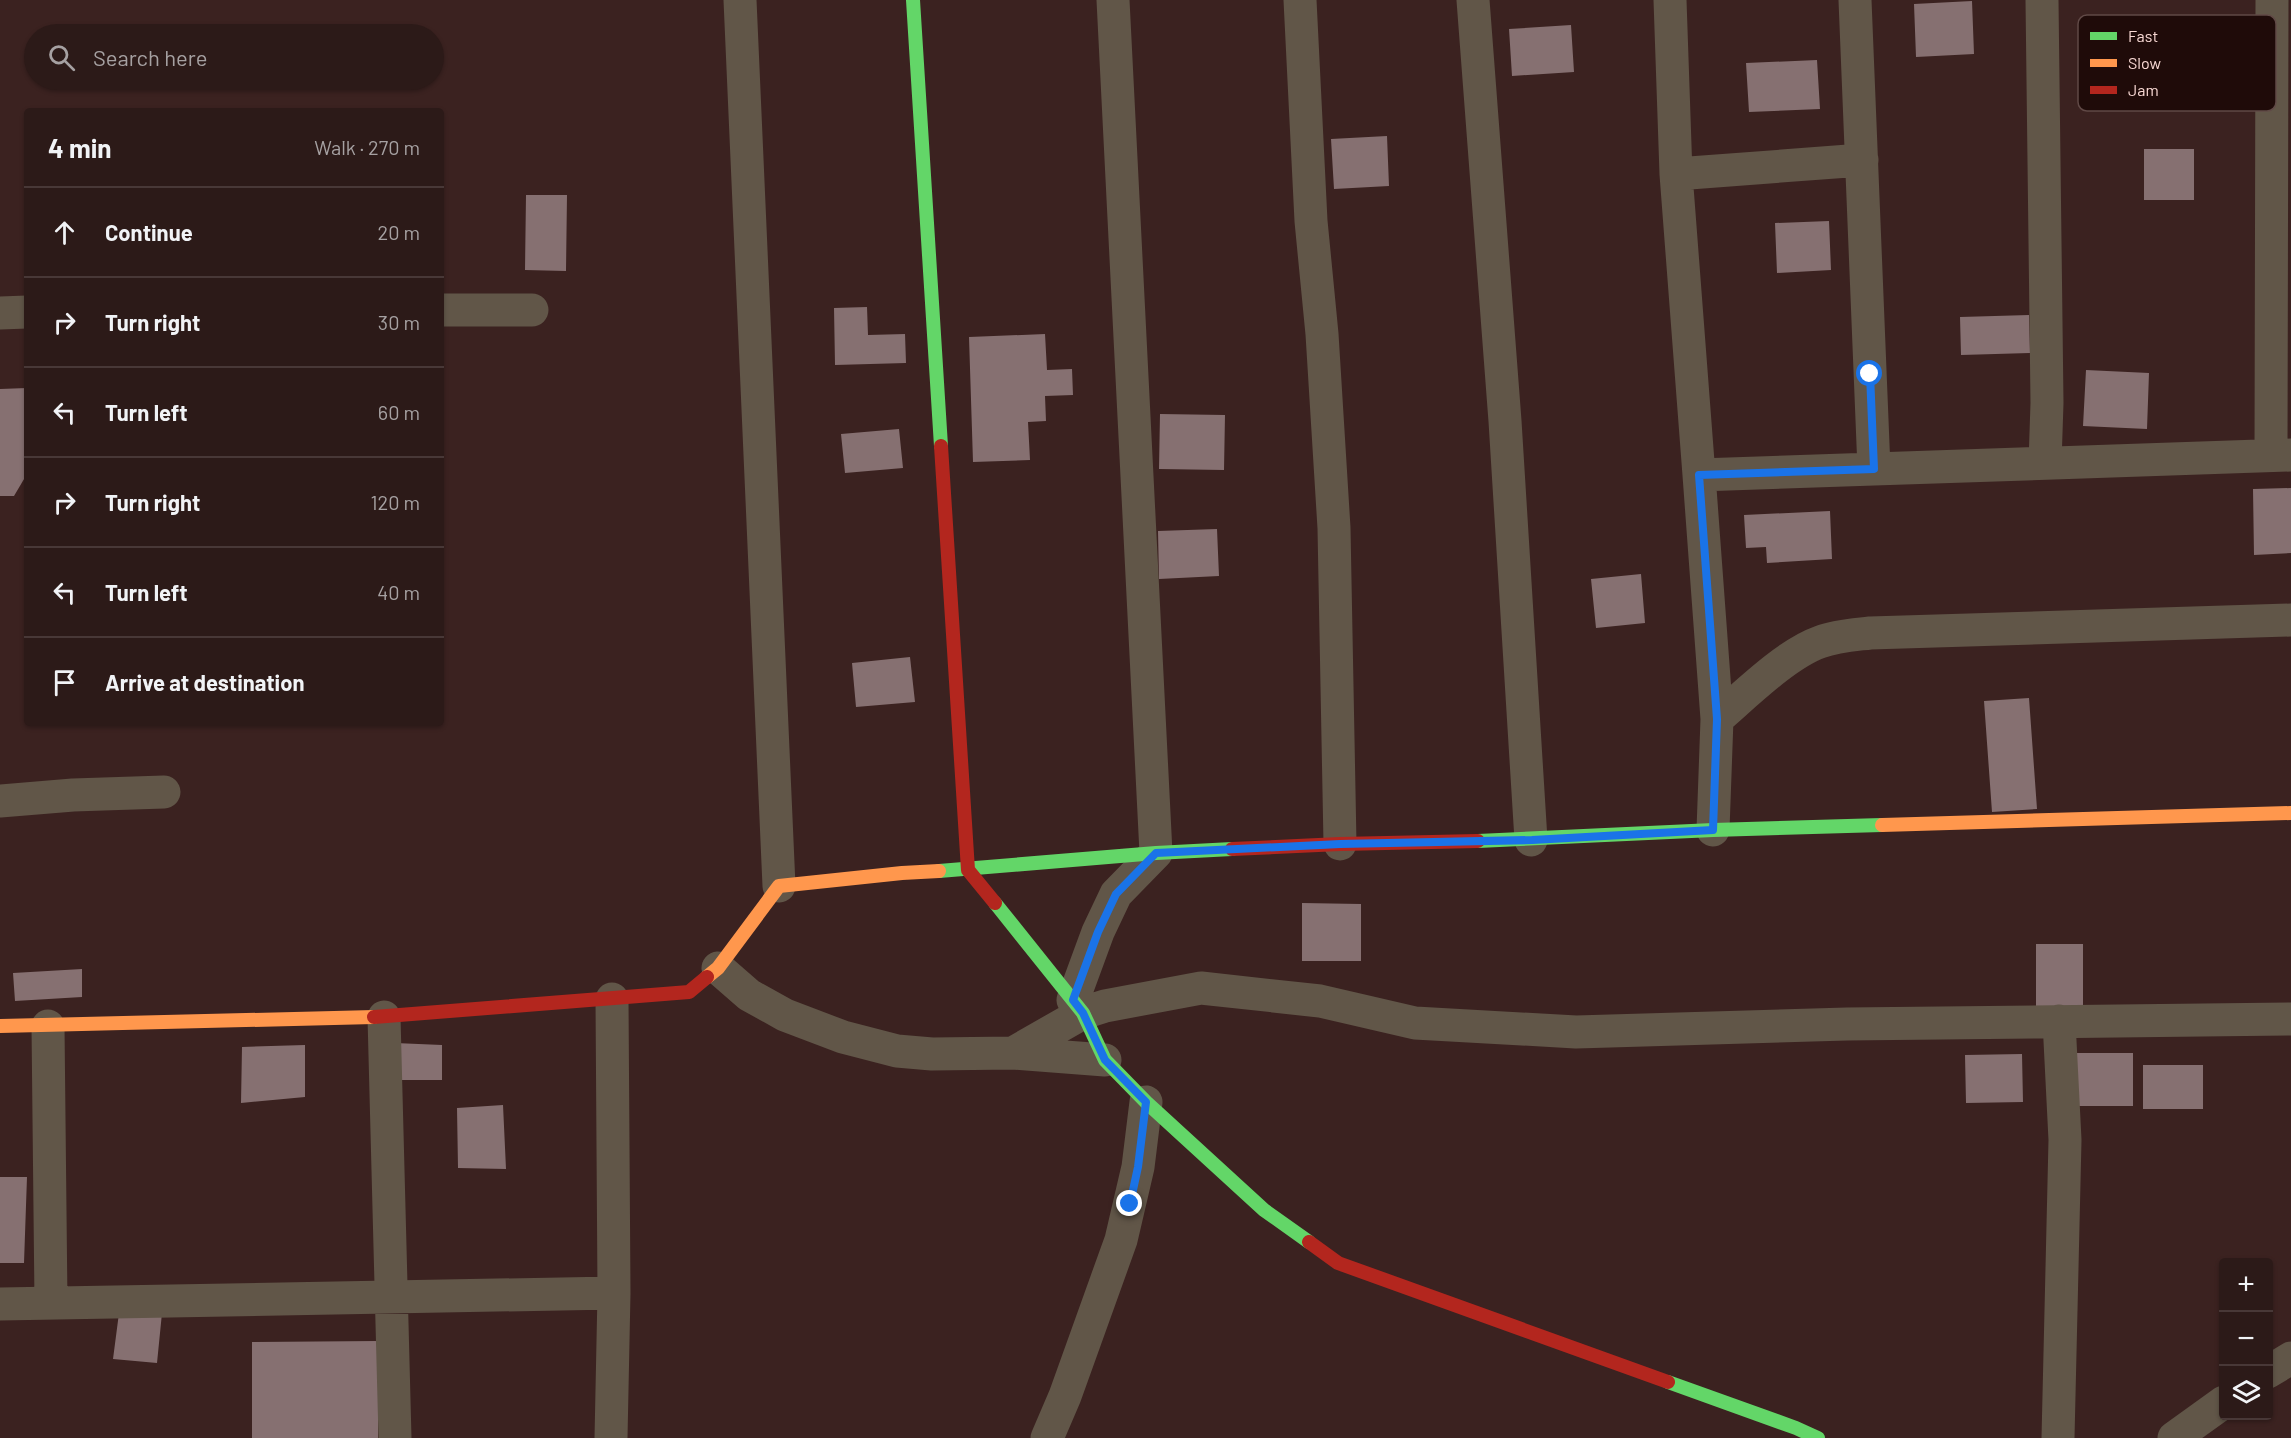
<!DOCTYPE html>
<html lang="en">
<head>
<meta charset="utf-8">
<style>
	:root { --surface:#2c1a18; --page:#382725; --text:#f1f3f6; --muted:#a6a1a2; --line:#483837 }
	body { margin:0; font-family:Barlow,sans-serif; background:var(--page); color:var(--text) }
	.controls { position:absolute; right:18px; bottom:18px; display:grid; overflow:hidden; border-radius:6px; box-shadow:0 2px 4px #0004 }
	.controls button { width:54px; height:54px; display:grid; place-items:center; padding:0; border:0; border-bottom:2px solid var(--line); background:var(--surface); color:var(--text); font:30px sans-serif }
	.stop { position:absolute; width:18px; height:18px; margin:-14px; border:4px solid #1a73e8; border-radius:50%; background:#fff }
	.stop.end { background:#1a73e8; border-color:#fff; box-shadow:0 2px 6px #0008 }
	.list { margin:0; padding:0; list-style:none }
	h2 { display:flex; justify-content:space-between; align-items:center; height:78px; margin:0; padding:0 24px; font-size:26px }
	h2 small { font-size:20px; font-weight:400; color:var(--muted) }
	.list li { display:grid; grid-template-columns:39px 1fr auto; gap:18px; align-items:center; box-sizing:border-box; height:90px; padding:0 24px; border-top:2px solid var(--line) }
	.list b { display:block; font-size:22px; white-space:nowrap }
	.list em { font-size:20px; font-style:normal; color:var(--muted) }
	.icon { flex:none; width:33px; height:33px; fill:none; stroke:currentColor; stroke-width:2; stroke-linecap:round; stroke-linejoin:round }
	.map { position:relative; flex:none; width:2291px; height:1438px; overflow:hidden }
	.search { position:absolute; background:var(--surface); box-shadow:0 2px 4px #0004; left:24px; top:24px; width:420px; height:66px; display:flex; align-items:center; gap:15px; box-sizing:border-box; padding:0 21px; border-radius:33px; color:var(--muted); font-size:22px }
	.panel { position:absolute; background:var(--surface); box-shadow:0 2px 4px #0004; left:24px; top:108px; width:420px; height:618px; border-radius:6px }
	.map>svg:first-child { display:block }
</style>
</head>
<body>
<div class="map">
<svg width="2291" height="1438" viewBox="0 0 2291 1438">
	<rect width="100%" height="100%" fill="#3b2220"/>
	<path fill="#867071" d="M1972,1l2,53 -58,3 -2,-53z
		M1571,25l3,47 -62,4 -3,-47z
		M1817,60l3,49 -71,3 -3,-49z
		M1387,136l2,50 -55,3 -3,-50z
		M2144,149h50v51h-50z
		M526,195h41l-1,76 -41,-1z
		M1829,221l2,49 -54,3 -2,-50z
		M867,307l1,28 37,-1 1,29 -71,2 -1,-57z
		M2029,315l1,38 -69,2 -1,-38z
		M1045,334l2,36 25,-1 1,26 -28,1 1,25 -18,1 2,38 -57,2 -4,-125z
		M2086,370l63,3 -2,56 -64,-3z
		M27,388v86l-13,22h-14v-107z
		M1160,414l65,1 -1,55 -65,-1z
		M899,429l4,39 -58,5 -4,-39z
		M2291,488v65l-37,2 -1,-66z
		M1830,511l2,48 -65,4 -1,-16 -20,1 -2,-33z
		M1217,529l2,47 -60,3 -1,-48z
		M1641,574l4,49 -49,5 -5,-49z
		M910,657l5,45 -59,5 -4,-44z
		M2029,698l8,111 -45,3 -8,-111z
		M1302,903l59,1v57h-59z
		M2036,944h47v62h-47z
		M82,969v28l-67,4 -2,-28z
		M395,1043l47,2v35h-47z
		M305,1045v52l-64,6 1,-56z
		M2075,1053h58v53h-58z
		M2022,1054l1,48 -57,1 -1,-48z
		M2143,1065h60v44h-60z
		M503,1105l3,64 -48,-1 -1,-60z
		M0,1177h27l-3,86h-24z
		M119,1313h43l-5,50 -44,-4z
		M378,1341v97h-126v-96z"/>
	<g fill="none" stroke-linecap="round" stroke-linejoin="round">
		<path stroke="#615648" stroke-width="33" d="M740,0l39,886
			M1300,0l11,221 11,113 12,194 6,316
			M1473,0l32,421 26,419
			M1670,0l6,174 23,301 175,-6 -19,-469
			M2042,0l5,403 -2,60
			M1676,174l186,-14
			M441,310h91
			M0,313l27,-1
			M2271,455l1,-455
			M1874,469l417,-14
			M1699,475l18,244 -4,111
			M1717,719c28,-24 69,-65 103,-77 16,-6 33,-7 50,-9l421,-13
			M0,801l73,-6 91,-3
			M718,968l31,27 36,20 58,22 54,14 35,3 81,-1 92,7
			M1073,1000l25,-68 18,-38 40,-41 -43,-853
			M384,1017l11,421
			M48,1026l3,277
			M1013,1053l70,-40 22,-7 96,-18 119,13 95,22 161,9 271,-8 444,-5
			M0,1304l614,-11
			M2268,1372l23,-14
			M611,1438l3,-145 -2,-294
			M1047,1438l18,-42 56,-156 17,-73 8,-65
			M2058,1438l7,-298 -6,-119
			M2174,1438l50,-36"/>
		<path stroke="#63d668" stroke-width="14" d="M913,0l28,446
			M1478,841l235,-11 169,-5
			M939,871l217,-18 76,-4
			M995,903l88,110 22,47 41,42 118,108 45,32
			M1668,1382l128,46 22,10"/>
		<path stroke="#ff974d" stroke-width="14" d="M1882,825l409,-12
			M707,977l11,-9 61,-82 123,-13 37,-2
			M0,1026l374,-9"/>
		<path stroke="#b3261e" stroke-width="14" d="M941,446l27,424 27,33
			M1232,849l108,-5 138,-3
			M374,1017l315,-25 18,-15
			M1309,1242l29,21 330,119"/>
	</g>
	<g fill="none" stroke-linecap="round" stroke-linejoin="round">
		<path stroke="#1a73e8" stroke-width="8" d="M1130,1204l8,-37 8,-65 -41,-42 -22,-47 -10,-13 25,-68 18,-38 40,-41 184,-9 192,-4 181,-10 4,-111 -18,-244 175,-6 -4,-95"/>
	</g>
	<rect x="2078" y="15" width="198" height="96" rx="9" fill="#1f0b09" stroke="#604946" stroke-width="1.5"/>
	<rect x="2090" y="32" width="27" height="8" fill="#63d668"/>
	<rect x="2090" y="59" width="27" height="8" fill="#ff974d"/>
	<rect x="2090" y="86" width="27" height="8" fill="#b3261e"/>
	<g font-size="16" fill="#f9d9d4">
		<text x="2128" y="42">Fast</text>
		<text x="2128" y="69">Slow</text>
		<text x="2128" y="96">Jam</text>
	</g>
</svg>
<div class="controls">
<button>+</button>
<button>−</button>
<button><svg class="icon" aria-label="layers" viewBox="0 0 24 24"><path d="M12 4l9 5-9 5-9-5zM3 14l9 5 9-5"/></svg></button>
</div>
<div class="stop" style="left:1870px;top:374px"></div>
<div class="stop end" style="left:1130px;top:1204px"></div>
<div class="search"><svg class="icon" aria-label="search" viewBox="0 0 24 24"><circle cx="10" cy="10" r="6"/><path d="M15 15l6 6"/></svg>Search here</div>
<section class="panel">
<h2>4 min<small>Walk · 270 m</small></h2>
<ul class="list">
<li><svg class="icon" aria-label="ahead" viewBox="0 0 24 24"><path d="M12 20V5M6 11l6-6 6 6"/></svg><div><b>Continue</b></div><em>20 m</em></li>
<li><svg class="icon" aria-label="right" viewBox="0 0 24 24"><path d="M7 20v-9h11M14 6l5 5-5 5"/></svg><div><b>Turn right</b></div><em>30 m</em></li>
<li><svg class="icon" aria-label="left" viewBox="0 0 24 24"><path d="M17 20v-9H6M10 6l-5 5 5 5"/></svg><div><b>Turn left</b></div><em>60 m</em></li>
<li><svg class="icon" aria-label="right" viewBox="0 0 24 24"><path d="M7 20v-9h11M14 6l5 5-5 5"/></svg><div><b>Turn right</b></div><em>120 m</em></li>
<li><svg class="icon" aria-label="left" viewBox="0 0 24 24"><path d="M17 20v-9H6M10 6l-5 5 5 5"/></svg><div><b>Turn left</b></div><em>40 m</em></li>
<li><svg class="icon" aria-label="arrive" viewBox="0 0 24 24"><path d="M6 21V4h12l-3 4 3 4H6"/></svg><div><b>Arrive at destination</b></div></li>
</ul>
</section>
</div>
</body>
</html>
